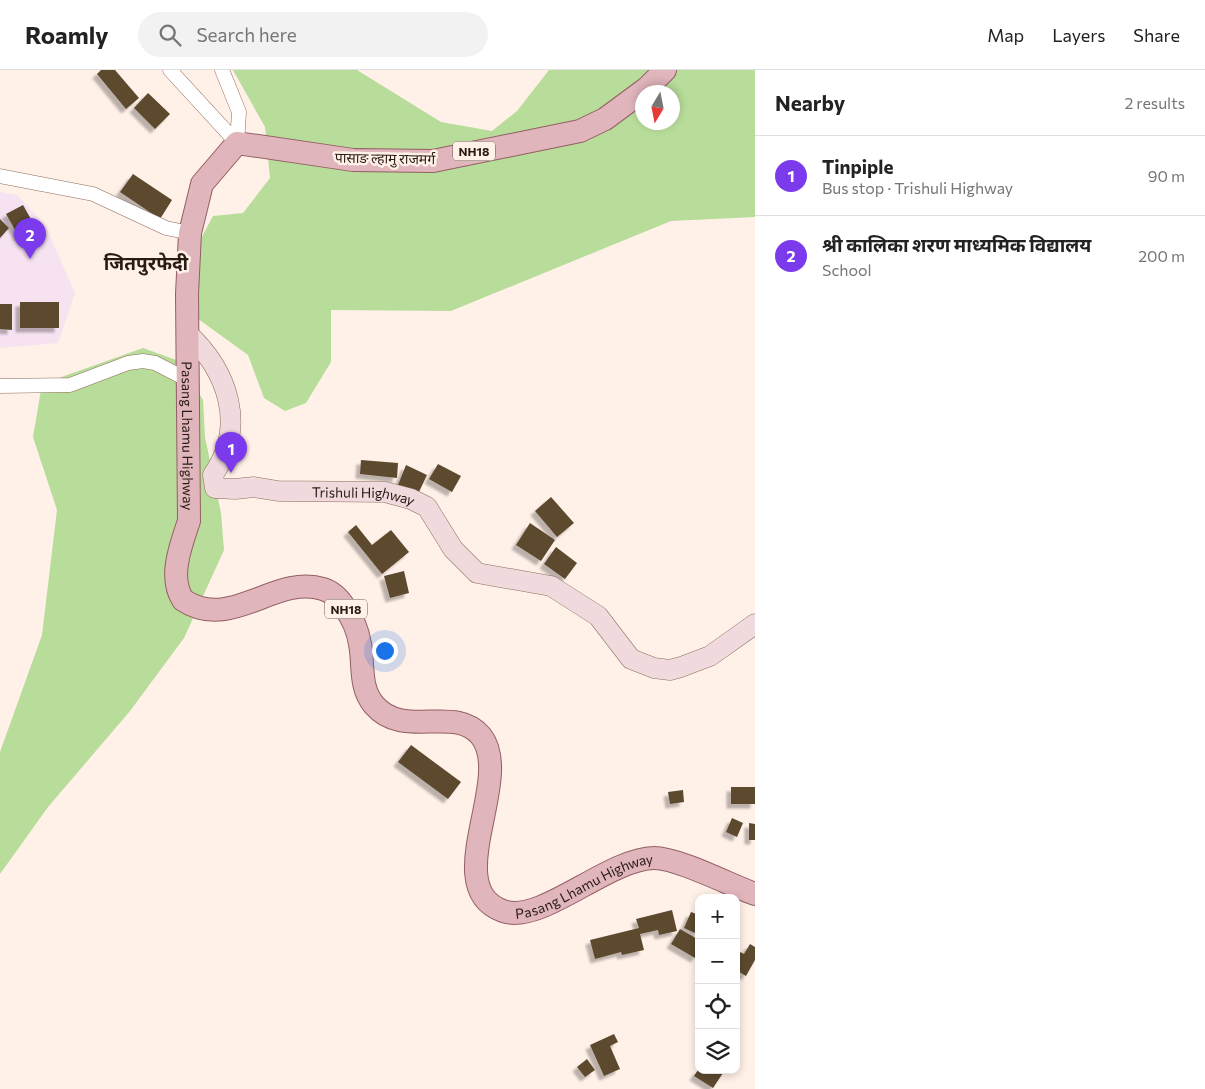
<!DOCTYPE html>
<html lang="en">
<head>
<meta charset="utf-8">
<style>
	:root { --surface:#fff; --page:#f2f2f2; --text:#222; --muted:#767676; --line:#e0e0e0; --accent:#7c3aed }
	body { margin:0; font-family:Commissioner,"Noto Sans Devanagari",sans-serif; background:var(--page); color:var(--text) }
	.controls { position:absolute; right:15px; bottom:15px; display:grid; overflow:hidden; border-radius:10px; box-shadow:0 2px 8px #0003 }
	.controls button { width:45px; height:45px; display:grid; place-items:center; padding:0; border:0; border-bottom:1px solid var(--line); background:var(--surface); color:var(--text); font:25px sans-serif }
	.compass { position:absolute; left:635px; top:15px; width:45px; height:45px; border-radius:50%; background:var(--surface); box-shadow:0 2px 8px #0003; rotate:190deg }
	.you { position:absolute; left:384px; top:580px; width:18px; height:18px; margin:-12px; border:4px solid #fff; border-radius:50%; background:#1a73e8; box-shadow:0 0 0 8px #1a73e833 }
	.badge { display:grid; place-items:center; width:32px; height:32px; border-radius:50%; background:var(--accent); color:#fff; font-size:16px; font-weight:700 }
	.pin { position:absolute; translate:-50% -41px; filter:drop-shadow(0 1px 2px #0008) }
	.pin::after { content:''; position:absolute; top:26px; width:18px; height:15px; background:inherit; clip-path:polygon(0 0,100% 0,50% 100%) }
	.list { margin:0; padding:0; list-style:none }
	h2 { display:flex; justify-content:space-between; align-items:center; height:65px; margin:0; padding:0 20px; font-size:21px }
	h2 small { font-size:16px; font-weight:400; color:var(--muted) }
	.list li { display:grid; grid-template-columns:32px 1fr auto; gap:15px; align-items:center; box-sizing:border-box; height:80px; padding:0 20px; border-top:1px solid var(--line) }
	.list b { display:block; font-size:19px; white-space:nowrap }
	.list p { margin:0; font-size:16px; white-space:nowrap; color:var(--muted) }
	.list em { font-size:16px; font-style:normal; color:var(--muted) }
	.icon { flex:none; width:28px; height:28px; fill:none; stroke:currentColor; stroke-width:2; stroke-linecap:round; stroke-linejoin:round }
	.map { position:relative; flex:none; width:755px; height:1019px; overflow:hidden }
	header { display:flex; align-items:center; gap:30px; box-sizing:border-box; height:70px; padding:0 25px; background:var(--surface); border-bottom:1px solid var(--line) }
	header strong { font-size:24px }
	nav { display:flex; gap:28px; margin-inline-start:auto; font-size:18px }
	.search { width:350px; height:45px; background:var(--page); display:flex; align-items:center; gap:12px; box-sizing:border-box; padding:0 18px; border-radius:28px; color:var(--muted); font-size:19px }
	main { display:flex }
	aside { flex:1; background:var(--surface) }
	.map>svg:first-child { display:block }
</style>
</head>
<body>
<header>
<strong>Roamly</strong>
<div class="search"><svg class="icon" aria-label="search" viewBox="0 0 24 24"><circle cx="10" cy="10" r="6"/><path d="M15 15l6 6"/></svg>Search here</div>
<nav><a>Map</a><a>Layers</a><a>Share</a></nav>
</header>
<main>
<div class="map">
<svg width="755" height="1019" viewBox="0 0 755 1019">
	<defs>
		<filter id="shadow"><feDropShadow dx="-4.5" dy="4.5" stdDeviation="1" flood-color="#0004"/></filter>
	</defs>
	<rect width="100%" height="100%" fill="#fff0e8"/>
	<path fill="#f7e2f1" d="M0,122l17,3 28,30 30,68 -17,50 -58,5z"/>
	<path fill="#b8dc9a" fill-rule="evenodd" d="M233,0h124l84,52 51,9 25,-20 32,-41h206v147l-84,4 -220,90 -120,-1v52l-25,41 -21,8 -21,-13 -16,-43 -54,-39 -11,-44 30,-56 30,-3 27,-35 -5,-51zM642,22h30v30h-30z
		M143,278l36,13 24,39 2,37 16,76 3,37 -40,88 -54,73 -82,96 -48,67v-122l42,-117 15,-125 -24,-73 9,-53z"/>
	<path fill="#5c492e" filter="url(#shadow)" d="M101,0h14l24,28 -13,11 -29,-35z
		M148,23l22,21 -15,15 -21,-21z
		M133,104l39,26 -12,19 -40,-27z
		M23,135l13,23 -17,9 -13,-23z
		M0,149l9,9 -9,10z
		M20,232h39v26h-39z
		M0,234h12v26l-12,-1z
		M361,390l37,3 -1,15 -37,-4z
		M438,394l23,12 -9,16 -23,-13z
		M406,395l21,10 -9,19 -20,-9z
		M551,427l23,26 -17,14 -22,-26z
		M530,453l25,17 -14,21 -25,-16z
		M356,455l16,20 19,-15 18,22 -27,22 -34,-42z
		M556,477l21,16 -12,16 -21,-15z
		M404,501l5,22 -19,5 -6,-22z
		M411,675l50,37 -13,17 -50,-37z
		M731,717h24v17h-24z
		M683,720l1,12 -14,2 -2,-12z
		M732,748l11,5 -6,14 -11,-5z
		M749,753l6,1v16h-6z
		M672,840l5,21 -18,4 -1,-5 -18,4 4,16 -22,5 -1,-3 -26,7 -5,-19 49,-12 -3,-9z
		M691,842l8,3v20l-15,-7z
		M680,859l19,11v13l-4,5 -24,-14z
		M750,874l5,3v13l-9,16 -10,-6v-20l8,4z
		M614,964l4,8 -8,4 10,23 -16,7 -14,-31z
		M587,989l8,11 -10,7 -8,-10z
		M698,1000h27l-12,18 -19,-12z"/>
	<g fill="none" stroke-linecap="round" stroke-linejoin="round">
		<g stroke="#8d6d5b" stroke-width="15">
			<path id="street" d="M170,0l67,73
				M222,0l17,42 -2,31
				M0,106l93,18 73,34 24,5
				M0,316l70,-1 58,-22 15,-2 12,2 33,17"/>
		</g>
		<g stroke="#8d6d5b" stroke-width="21">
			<g id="secondary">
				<path id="s1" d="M187,263c41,38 60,93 26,142l2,13 20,1 19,-2 24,4 107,1 26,7 16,8 26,42 24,24 74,13 47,30 33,43 23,9 16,2 11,-3 29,-11 45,-32"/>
			</g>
		</g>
		<g stroke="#935f63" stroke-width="24">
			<g id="primary">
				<path id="s2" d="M665,0l-18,18 -42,31 -25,12 -147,30 -80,-1 -116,-17 -35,41 -12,49 -3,61 2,227c-8,24 -21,56 -6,79 48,32 92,-26 140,-11 10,3 17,11 22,19 8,11 13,23 15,36 4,21 -1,43 14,61 30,35 81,-1 107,31 34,43 -43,151 22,175 38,14 104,-52 151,-53 24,0 76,27 101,36"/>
			</g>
		</g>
		<use href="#street" stroke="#fff" stroke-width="14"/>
		<use href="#secondary" stroke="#f0dadd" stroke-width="20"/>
		<use href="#primary" stroke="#e0b5bb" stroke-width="22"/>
	</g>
	<g text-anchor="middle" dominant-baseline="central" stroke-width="5" stroke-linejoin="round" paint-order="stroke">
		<g fill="#fff0e8" stroke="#685b54" stroke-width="1">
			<rect x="453" y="71.5" width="42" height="19" rx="4"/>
			<rect x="325" y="529.5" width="42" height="19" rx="4"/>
		</g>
		<g font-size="12" font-weight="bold" fill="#281b14">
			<text x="474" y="81">NH18</text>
			<text x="346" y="539">NH18</text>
		</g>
		<g font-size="14" fill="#281b14" stroke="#fff0e8">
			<text transform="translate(385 88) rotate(1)">पासाङ ल्हामु राजमर्ग</text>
			<text stroke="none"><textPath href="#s2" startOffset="760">Pasang Lhamu Highway</textPath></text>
			<text stroke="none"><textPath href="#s1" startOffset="321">Trishuli Highway</textPath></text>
			<text stroke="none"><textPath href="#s2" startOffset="1598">Pasang Lhamu Highway</textPath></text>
		</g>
		<g font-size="19" font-weight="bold" fill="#281b14" stroke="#fff0e8">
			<text x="146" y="192">जितपुरफेदी</text>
		</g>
	</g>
</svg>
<div class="controls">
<button>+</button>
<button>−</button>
<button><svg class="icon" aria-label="locate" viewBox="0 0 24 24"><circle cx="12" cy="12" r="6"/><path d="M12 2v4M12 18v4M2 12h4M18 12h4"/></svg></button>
<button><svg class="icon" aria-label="layers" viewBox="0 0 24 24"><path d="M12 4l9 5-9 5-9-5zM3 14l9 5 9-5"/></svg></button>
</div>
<svg class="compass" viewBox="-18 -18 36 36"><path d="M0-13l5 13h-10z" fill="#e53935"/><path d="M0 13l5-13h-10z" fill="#767676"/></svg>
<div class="you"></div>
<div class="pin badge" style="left:231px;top:403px">1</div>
<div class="pin badge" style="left:30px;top:189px">2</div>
</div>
<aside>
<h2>Nearby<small>2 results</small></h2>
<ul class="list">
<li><span class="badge">1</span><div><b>Tinpiple</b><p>Bus stop · Trishuli Highway</p></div><em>90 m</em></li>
<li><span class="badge">2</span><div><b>श्री कालिका शरण माध्यमिक विद्यालय</b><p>School</p></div><em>200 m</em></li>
</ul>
</aside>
</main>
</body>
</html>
